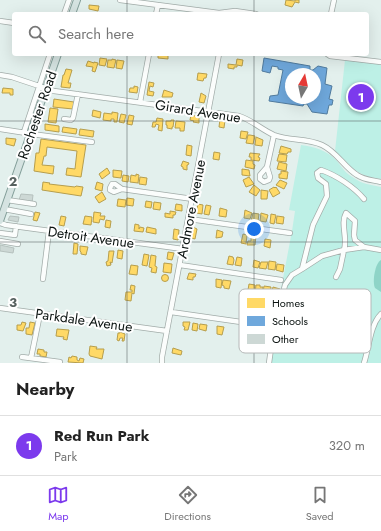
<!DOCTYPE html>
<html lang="en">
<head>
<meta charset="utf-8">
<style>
	:root { --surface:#fff; --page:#f2f2f2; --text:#222; --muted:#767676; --line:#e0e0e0; --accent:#7c3aed }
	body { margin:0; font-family:Jost,sans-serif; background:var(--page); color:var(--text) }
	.compass { position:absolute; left:285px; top:68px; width:36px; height:36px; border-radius:50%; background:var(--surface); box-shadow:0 4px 16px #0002; rotate:9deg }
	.you { position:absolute; left:254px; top:229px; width:14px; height:14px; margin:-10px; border:3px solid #fff; border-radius:50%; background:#1a73e8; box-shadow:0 0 0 6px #1a73e833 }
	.badge { display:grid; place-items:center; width:26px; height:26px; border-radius:50%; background:var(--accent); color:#fff; font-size:13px; font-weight:700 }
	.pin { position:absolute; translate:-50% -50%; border:2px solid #fff; box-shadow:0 1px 4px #0006 }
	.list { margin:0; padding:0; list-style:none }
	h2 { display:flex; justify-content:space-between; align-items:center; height:52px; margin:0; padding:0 16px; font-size:17px }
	h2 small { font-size:13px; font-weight:400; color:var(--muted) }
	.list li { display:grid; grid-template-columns:26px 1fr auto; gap:12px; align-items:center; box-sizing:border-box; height:60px; padding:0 16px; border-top:1px solid var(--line) }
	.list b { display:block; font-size:15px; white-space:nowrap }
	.list p { margin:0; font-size:13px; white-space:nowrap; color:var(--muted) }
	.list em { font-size:13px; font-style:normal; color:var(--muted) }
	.icon { flex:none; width:22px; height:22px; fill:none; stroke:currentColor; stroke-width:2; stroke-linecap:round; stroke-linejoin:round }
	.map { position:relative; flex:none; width:381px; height:363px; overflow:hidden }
	.search { position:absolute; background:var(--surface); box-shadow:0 4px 16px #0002; left:12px; right:12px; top:12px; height:44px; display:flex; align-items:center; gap:10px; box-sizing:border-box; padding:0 14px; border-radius:4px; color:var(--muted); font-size:15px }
	.sheet { height:112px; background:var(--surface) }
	nav { display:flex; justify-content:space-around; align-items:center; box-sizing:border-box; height:56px; border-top:1px solid var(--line); background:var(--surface); font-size:11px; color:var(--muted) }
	nav a { display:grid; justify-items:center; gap:2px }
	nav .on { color:var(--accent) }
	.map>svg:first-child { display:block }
</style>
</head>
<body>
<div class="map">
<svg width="381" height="363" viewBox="0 0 381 363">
	<rect width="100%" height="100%" fill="#e3f0ed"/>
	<path fill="#bdf0e6" d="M345,60l36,4v115c-24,-3 -30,-12 -46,-28z
		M301,145c14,2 25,5 35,15 6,7 10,14 18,18 8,6 17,7 27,9v176h-114l25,-132 3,-20 -6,-1z"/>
	<path fill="#8ed4c7" d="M381,260v32l-6,-4c-3,-6 0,-25 6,-28z"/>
	<path fill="#ffd966" stroke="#b69e4d" d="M286,0l9,1v-1h4v3l-4,-1 -3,5 -7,-2z
		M89,5l10,1 -1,5 -9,-2z
		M158,54l10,1v4l-10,-1z
		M100,58l7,1 -2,7 -6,-1z
		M112,59l4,1 -2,8 -7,-1 1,-7h4z
		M237,59l6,1 -1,6 -5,-1v2h-3v2l-6,-1v-4l8,1z
		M117,60l7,1 -2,8 -6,-1z
		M88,61l6,2v-1l4,1 -3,9 -3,-1 1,-4 -7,-1z
		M66,69l6,1 -4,13h3l-1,5 -9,-1 2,-12h1z
		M198,73l9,1 -1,4h-2l-1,3 -6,-1z
		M149,82l5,1 -1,4 -3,-1 -1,5 5,1 -1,4 -6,-1z
		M134,86l4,1 -1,6 -8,-1 1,-4h4z
		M3,88l10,1v6h-3v-2h-8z
		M164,90l9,3 -1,4h-10z
		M201,93l5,3 -2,7 -5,-1z
		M54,99l20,3 -1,7 -20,-2z
		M50,108l8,1 -2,14 -8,-1z
		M93,110l8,2 -1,6 -8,-2z
		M112,112l6,1 -1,9h-3v-3h-3v2l-8,-1 1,-7 8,1z
		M121,114l5,1 -2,8 -5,-1z
		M129,115l5,1 -2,9 -5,-1z
		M191,115l8,2v6l-6,-1 1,-1 -4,-1z
		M157,118l6,1 -1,12 -4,-1 1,-5 -3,-1 -1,3h-3l1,-5h3z
		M220,119l5,1 -1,8 -5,-1z
		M171,120h3l-1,7h-1v2l-5,-1v-3h-1v-4h5z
		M176,121l9,1 -1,9h-4v-3h-5z
		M45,124l14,2v6l-14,-2z
		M63,127l14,2 -1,5 -14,-2z
		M80,129l14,2 -1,6 -14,-2z
		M241,131l7,1 -2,7 -6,-1z
		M248,135h2l5,1 -2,8 -7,-1z
		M256,137l7,3 -1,6 -7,-1z
		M6,138l10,1 -2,7 -8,-2z
		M41,139l45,6 -5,32 -15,-2 1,-7 8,1 2,-18 -30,-4 -1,9h-2l-2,9 12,1 -1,8 -19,-3 2,-18h3z
		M187,145l5,1 -1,10 -5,-1z
		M281,146l10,3v3h-3l-1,2 -8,-1z
		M214,152l6,1 -1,7 -6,-1z
		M250,153l10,1 -2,3 2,1 -1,3 -8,-1v-3h-2z
		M279,154l8,1 -1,7 -9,-1z
		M246,160l7,1v3l2,1 -1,4 -9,-2z
		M183,161l6,2 -1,2h-1v5l-4,-1v-2l-2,-1z
		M279,162l8,2 -1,7 -9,-2z
		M107,168l3,5 -8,6 -3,-5z
		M242,169l7,1 1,6 -8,-1z
		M113,170l9,1 -1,7 -8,-1z
		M281,171l7,1 -1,7 -8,-1v-4h2z
		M136,174l3,1 -1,8 -8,-1 1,-7 5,1z
		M123,175l6,1 -1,6 -6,-1z
		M140,177l7,1 -1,7 -7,-1z
		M249,177l5,7 -8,3 -3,-7z
		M280,180l7,3 -3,6 -8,-4z
		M43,182l7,1 -1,1 26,3 1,-1 7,1 -2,9 -39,-6z
		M97,182l6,2 -1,7 -7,-2z
		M254,185l6,5 -4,6 -7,-4z
		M274,187l1,1 1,-1 4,6 -7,4 -4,-7z
		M261,190l7,1 -1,8h-6z
		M102,192l4,7 -7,4 -4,-6z
		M127,198l7,1 -1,7 -7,-1z
		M118,199l8,1 -1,7 -8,-1z
		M146,201l6,1 -1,6 -6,-1z
		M154,202l7,1 -1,7 -7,-1z
		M176,204l6,1v6l-7,-1z
		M198,204l5,1 -1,9 -6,-1z
		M206,205l5,1 -2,9 -5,-1z
		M220,208l7,2 -1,7 -7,-1z
		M245,210l7,3 -2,6 -6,-1z
		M170,211l6,1 -1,3h-2v3l-8,-1v-4l5,1z
		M35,212l5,1 -3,8 -4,-1z
		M94,212l7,1 -1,3h5l-1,4 -4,-1 -1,4 -6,-1z
		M253,213l6,1 -1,7h-7z
		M261,213l7,2 -2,7 -6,-1z
		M271,214l5,1 -2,9 -4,-1z
		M61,216l5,1 -2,9 -5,-1z
		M85,216l7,1 -1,8 -8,-1z
		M277,216l7,1 -1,7 -7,-1z
		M106,220l5,1 -1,7 -5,-1z
		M135,224l4,1v4l1,-2 4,1 -1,4 -9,-1z
		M147,227l9,2v5l-10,-2z
		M193,227l4,2 -2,10 -4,-1z
		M174,229l5,1 -1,10 -5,-1z
		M217,230l6,2 -1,5 -6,1z
		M243,234l4,1 -1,9 -5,-1z
		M251,235l5,1 -1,9h-8l1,-4h3z
		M265,239l6,1 -1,8 -6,-2z
		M74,243l4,1 -1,10h-4z
		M80,246l8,1 -2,8 -5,-1v-2l-1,-1z
		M118,250l5,1 -1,8 -5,-1z
		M109,251h5l-2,12 -2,-1 1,3 -4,1 -1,-4 2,-1z
		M168,252l6,1 -2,7 -5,-1z
		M144,254l5,1 -2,11 -5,-1z
		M151,255l5,1 -1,10 2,1 -1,6 -5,-1 1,-4 -3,-1z
		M229,256l4,1 1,3 -1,5 -6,-1z
		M237,257l5,1 -1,8 -6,-1z
		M254,260l6,2 -2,6 -5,-1z
		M269,261l7,1 -1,8 -7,-1z
		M261,262h7l-2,7 -7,-1z
		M164,263l8,1 -1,9 -8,-1z
		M277,264l7,1 -1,7 -7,-2z
		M131,265l7,1 -1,9 -8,-1z
		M189,273l7,1 -1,3h-2v3l-6,-1z
		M161.5 278a3.5 3.5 0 1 1 7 0a3.5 3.5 0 1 1-7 0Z
		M216,279l6,1 -1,8 -5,-1z
		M223,280l8,1 -2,8 -5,-1v-2l-2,-1z
		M249,284l6,1 -1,7 -6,-2z
		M131,285l4,1 -1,8 -2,-1 -1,8 -6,-1 1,-8h6v-2h-2z
		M256,285h4v2h3l-1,7 -7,-1z
		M264,286l7,1 -1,9 -7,-3z
		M273,287l7,2 -2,8 -7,-3z
		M22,322l4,1 -3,8 -6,-1v-5h4z
		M30,322l5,1 -3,12 -6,-1v-6h3z
		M183,322h7l-2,8h-4l1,-3 -2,-1z
		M193,323l5,1 -1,7 -5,-1z
		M200,324l7,1 -1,6 -7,-2z
		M217,326l7,1 -2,8 -5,-1z
		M57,329l12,1 -2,10 -4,-1 1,-2 -8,-1z
		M120,332l5,2 -1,7h-2l1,-3h-3l-1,3 -2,-1 1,-7h2z
		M90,346l7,1 -1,2h8l-2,10 -12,-3 -1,-2z
		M173,348l9,3 -1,4 -9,-2z
		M38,349l6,1v2h3l-1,5 -6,-1v-2h-3z
		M72,356l5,1v3l2,1 1,-3 4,1 -1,4 -15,-1 1,-5 2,1z"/>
	<path fill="#6fa8dc" stroke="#517c9f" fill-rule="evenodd" d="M264,58l46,8v4h3l5,-4 9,2 -2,16 7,2 -3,13 4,1 -1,5h-3l-2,9 -15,-2 -5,-8h-3l-1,2 -34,-5 1,-5 8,-1 5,-25 -5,-1v-2l-6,-1 -2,7 -8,-2zM291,74h24v24h-24v-5h-1z"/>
	<path fill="#cdd8d5" stroke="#b6c1be" d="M21,194l12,1 -1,8 -13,-3z
		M10,216l9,1 -1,5 -10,-2z
		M0,245l14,3 -1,5 -13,-2z"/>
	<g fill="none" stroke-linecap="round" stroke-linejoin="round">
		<g stroke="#a2aca9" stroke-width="6">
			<path id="minor" d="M120,0l99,13 16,-2 21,3
				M64,14l5,-14
				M156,14l2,-9
				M331,14l3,-14
				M0,21l14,2
				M327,54l3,2 51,6
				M0,75l12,2 42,14 185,25c13,4 23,14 35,19 16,6 33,3 48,10 15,7 22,22 35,30 7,5 16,5 24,7
				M140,102l9,-48
				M64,119l7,1 2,-2 5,-24
				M0,129l39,6 53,7
				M24,132l26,-78
				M267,167l3,10 -1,3 -5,2 -4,-3v-4l7,-8 7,-32
				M122,189l-8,3 -4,-2v-2l2,-4h3l7,5 71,10
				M7,200l27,4
				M4,209l27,5
				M189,219l101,14
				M0,223l6,2 177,24
				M0,233l15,2 1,-9
				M0,241l18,3
				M180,265l101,15
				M302,269l20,-13 22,-6c4,-12 -4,-26 2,-37l9,8 -1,14 1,5 9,7 17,3
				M336,277l4,-8 4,-19 20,-3
				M43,279l6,-48
				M0,308l167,23
				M171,312l70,10 5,5h4l2,-4 -1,-3 -3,-2 -3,1 -4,3
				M22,357l38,5
				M31,358l9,-44
				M162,363v-6l57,-303
				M269,363l4,-29 12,-49 7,-10 10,-6 11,-44 14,-29 -1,-12 -8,-6 -1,-5 4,-3c15,5 33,17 43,29
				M364,363c5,-15 6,-38 17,-49"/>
		</g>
		<g stroke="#839e99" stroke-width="8">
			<path id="major" d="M72,14l5,-14
				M0,221l58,-167"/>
		</g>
		<use href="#minor" stroke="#fbfdfc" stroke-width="4.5"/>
		<use href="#major" stroke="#d5e3e1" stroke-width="6"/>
	</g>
	<path fill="none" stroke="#57615f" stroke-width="1" stroke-opacity="0.55" d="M127,0v14M254,0v14M127,54v309M254,54v309M0,121h381M0,242h381"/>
	<g text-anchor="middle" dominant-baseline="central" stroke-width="4" stroke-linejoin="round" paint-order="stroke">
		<g font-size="14" fill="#0c1412" stroke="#fff">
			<text transform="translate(198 111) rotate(9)">Girard Avenue</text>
			<text transform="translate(37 115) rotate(-71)">Rochester Road</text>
			<text transform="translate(191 209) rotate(-79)">Ardmore Avenue</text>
			<text transform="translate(91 237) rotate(8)">Detroit Avenue</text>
			<text transform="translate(84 320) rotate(8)">Parkdale Avenue</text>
		</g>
	</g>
	<rect x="239" y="289" width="132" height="64" rx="6" fill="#fff" stroke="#b6b8b8" stroke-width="1"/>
	<rect x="247" y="298" width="18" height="10" fill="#ffd966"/>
	<rect x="247" y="316" width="18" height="10" fill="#6fa8dc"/>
	<rect x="247" y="334" width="18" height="10" fill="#cdd8d5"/>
	<g font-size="11" fill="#0c1412">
		<text x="272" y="307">Homes</text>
		<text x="272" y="325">Schools</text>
		<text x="272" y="343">Other</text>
	</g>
	<g font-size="13" text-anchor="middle" font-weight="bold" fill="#57615f" stroke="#fff" stroke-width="4" stroke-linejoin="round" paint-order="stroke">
		<text x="13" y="186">2</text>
		<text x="13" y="307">3</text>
	</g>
</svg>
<svg class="compass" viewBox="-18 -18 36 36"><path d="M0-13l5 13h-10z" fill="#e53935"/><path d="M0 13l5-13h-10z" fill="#767676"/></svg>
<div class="you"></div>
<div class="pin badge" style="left:361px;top:97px">1</div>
<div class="search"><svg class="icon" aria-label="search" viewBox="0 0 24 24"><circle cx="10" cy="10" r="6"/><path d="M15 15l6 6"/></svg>Search here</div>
</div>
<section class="sheet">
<h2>Nearby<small></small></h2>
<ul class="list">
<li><span class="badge">1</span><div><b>Red Run Park</b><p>Park</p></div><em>320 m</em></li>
</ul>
</section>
<nav>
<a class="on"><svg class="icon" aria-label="map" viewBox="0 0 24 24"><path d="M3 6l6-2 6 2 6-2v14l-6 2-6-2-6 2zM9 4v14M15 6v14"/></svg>Map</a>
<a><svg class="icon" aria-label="directions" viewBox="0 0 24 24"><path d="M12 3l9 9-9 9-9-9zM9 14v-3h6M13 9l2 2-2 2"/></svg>Directions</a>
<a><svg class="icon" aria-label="saved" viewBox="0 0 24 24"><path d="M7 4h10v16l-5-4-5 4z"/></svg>Saved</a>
</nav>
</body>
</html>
